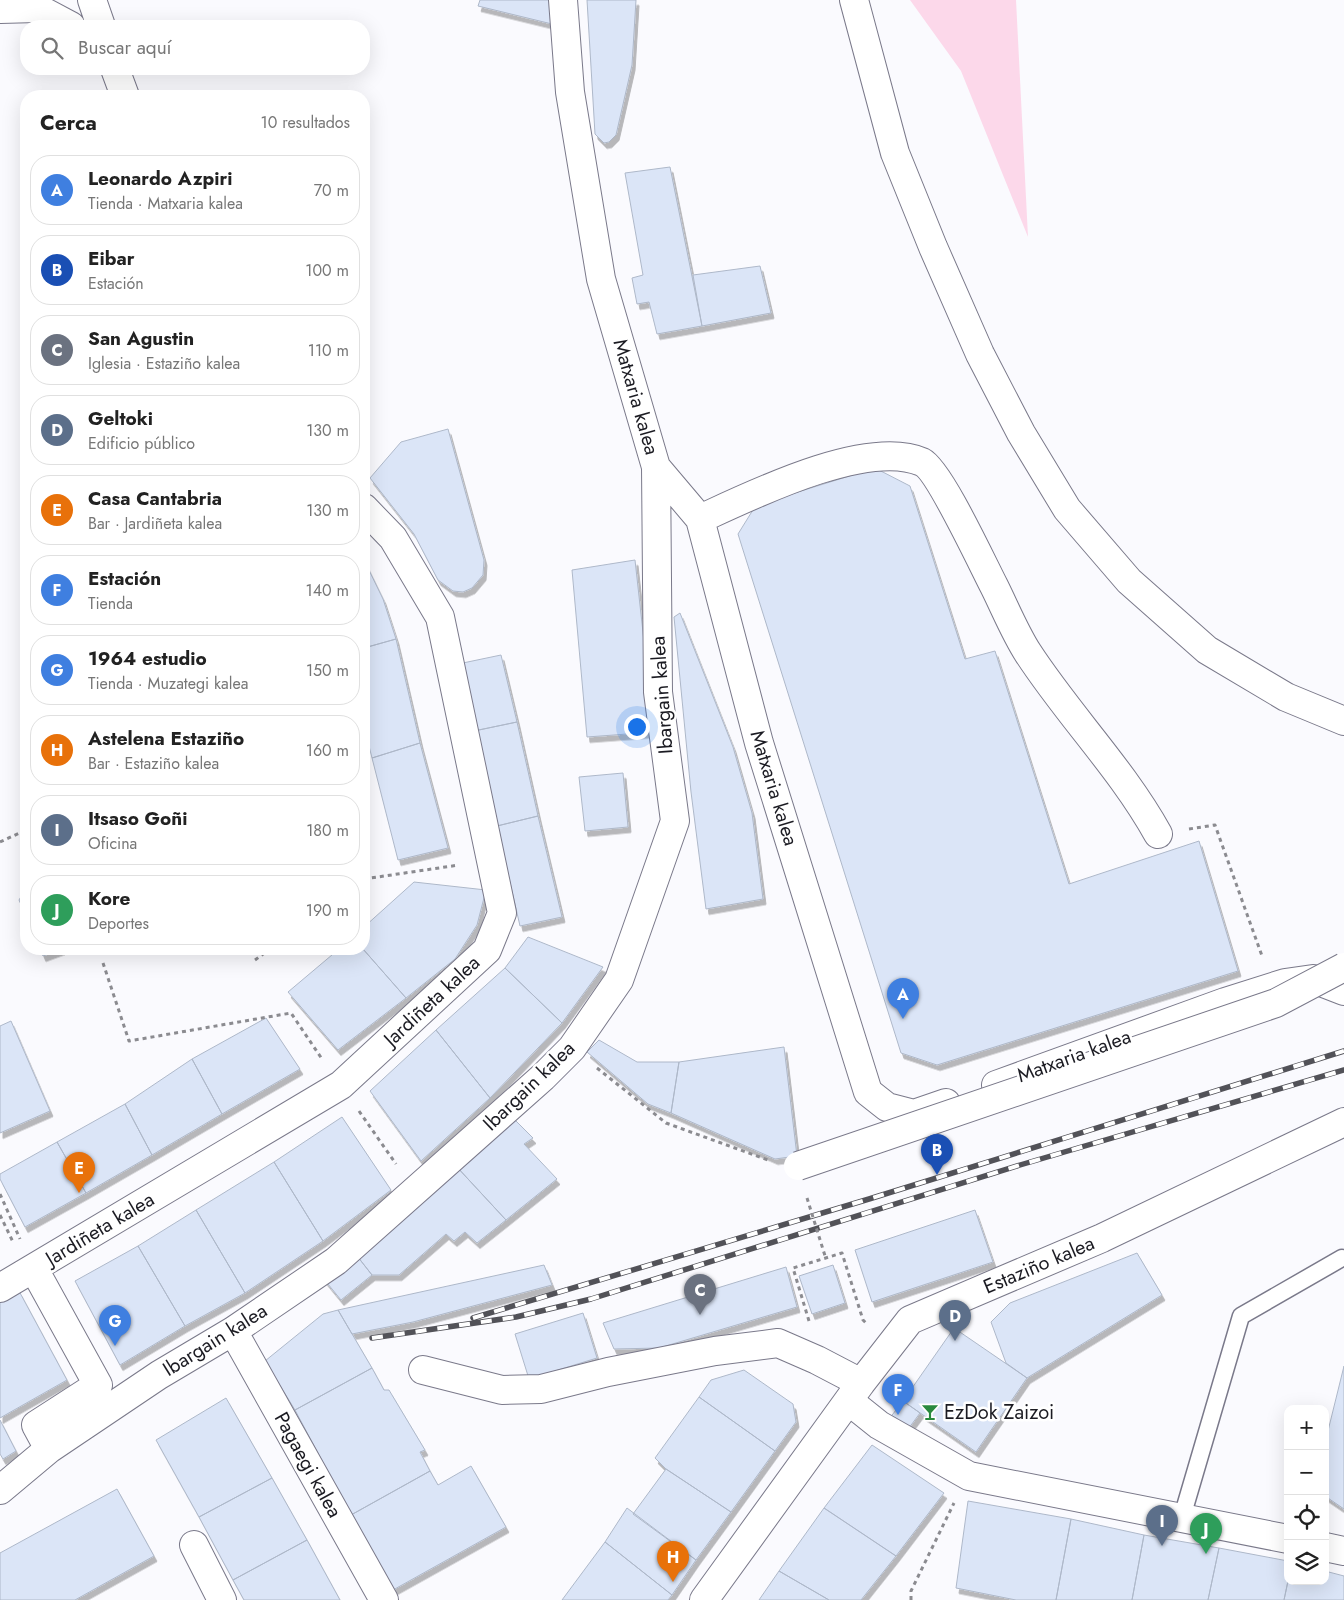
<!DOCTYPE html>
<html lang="es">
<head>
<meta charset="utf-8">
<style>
	:root { --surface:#fff; --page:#f6f6f6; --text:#222; --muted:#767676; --line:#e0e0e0; --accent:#28893d }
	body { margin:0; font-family:Jost,sans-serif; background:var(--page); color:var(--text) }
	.controls { position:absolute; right:15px; bottom:15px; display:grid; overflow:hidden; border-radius:10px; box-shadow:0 5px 20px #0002 }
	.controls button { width:45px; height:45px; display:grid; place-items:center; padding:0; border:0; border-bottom:1px solid var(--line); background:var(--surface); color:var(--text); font:25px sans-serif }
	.you { position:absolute; left:636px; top:726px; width:18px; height:18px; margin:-12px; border:4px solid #fff; border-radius:50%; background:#1a73e8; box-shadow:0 0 0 8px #1a73e833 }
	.badge { display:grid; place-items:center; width:32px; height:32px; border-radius:50%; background:var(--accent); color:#fff; font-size:16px; font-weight:700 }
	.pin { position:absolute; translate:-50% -41px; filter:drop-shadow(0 1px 2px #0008) }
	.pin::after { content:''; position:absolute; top:26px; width:18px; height:15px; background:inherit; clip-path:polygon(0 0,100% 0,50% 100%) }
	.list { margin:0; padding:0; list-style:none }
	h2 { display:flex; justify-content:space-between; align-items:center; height:65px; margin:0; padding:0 20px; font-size:21px }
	h2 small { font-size:16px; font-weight:400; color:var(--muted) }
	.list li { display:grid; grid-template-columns:32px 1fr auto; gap:15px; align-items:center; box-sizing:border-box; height:70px; margin:0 10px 10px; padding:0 10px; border:1px solid var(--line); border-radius:20px }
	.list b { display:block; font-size:19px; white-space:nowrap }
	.list p { margin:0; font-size:16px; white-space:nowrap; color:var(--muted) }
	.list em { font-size:16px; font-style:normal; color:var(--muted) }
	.icon { flex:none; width:28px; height:28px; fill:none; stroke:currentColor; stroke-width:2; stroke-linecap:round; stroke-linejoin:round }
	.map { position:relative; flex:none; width:1344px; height:1600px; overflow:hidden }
	.search { position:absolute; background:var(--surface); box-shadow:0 5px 20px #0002; left:20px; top:20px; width:350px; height:55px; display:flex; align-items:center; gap:12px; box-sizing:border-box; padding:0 18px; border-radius:20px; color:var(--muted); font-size:19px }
	.panel { position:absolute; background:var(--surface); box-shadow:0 5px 20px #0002; left:20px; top:90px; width:350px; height:865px; border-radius:20px }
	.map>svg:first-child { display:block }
</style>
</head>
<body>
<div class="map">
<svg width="1344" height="1600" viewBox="0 0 1344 1600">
	<defs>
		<filter id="shadow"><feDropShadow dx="3" dy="5.5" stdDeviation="0" flood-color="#0004"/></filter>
	</defs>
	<rect width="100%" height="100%" fill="#fafafe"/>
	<path fill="#fcd8ea" d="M910,0h106l12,237 -67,-166z"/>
	<path fill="#dbe5f7" stroke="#aeb8c9" filter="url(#shadow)" d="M480,0h70l2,24 -74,-18z
		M587,0h49l-4,65 -16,70 -7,7 -5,1 -9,-9z
		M670,167l32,159 -45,8 -8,-32 -12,2 -5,-26 11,-3 -18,-102z
		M760,266l11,47 -69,13 -9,-51z
		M448,429l36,131 -1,15 -11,13 -9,4 -10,-1 -15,-11 -24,-46 -44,-56 31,-36z
		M875,468l35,18 55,173 30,-8 74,233 130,-43 39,130 -301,94 -36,-12 -163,-519 18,-29z
		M364,560l19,39 13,40 -32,9z
		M635,560l19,172 -67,5 -15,-167z
		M680,613l53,134 19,66 11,86 -57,10 -15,-117 -17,-175z
		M396,639l24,104 -48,15 -8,-32v-78z
		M501,655l16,67 -43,9 -16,-67z
		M517,722l21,94 -41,10 -23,-95z
		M420,743l28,105 -50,12 -26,-102z
		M623,773l5,54 -43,4 -6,-54z
		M538,816l24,101 -42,9 -23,-100z
		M414,882l72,8 -9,35 -22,34 -49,39 -43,-49 1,-22z
		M26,888v28l-7,-16z
		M528,937l75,30 -41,56 -57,-55z
		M40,949h22l-19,7z
		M339,949h24l43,49 -68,52 -50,-58z
		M505,968l57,55 -72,75 -54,-68z
		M266,1018l34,51 -78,45 -30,-55z
		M11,1021l39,90 -50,22v-107z
		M436,1030l54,68 -69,63 -51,-70z
		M599,1040l38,22h42l-8,51 -23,-9 -61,-52z
		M784,1047l13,109 -22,3 -104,-46 8,-51z
		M192,1059l30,55 -70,41 -27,-51z
		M125,1104l27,51 -66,38 -29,-51z
		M342,1117l49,73 -68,51 -49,-79z
		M512,1117l21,21 -9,6 33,35 -51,41 -50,-54z
		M57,1142l29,51 -61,34 -25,-48v-5z
		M274,1162l49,79 -78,52 -49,-83z
		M456,1166l50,54 -29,23 -12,-11 -11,9 -8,-7 -47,41h-27l-18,-23z
		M196,1210l49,83 -60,33 -47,-80z
		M975,1210l18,52 -121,40 -17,-52z
		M138,1246l47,80 -65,39 -45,-84z
		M354,1252l18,23 -31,25 -18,-22z
		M1137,1253l25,42 -135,83 -21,-15 -15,-41 19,-19z
		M544,1265l8,20 -139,37 -61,12 -14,-24z
		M833,1265l12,38 -33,11 -13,-38z
		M786,1267l11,40 -138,41 -45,1 -11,-26z
		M19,1291l48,89 -67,38v-117z
		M338,1310l34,58 -77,42 -30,-49 58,-47z
		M583,1313l14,45 -68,21 -14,-45z
		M954,1328l73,50 -51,74 -73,-51z
		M1344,1366v143l-19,-13v-53z
		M372,1368l12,22h5l36,60 -5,2 10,19 -79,44 -56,-105z
		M744,1370l49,34 3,18 -21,29 -76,-54 12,-17z
		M699,1397l76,54 -44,61 -65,-43 -11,-11z
		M226,1398l46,80 -73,39 -43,-77z
		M903,1401l17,12 -14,19 -17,-13z
		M0,1420l16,31 -13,8 -3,-5z
		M872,1445l72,48 -48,63 -72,-48z
		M471,1466l35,61 -113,63 -42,-75 79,-44 8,14z
		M666,1469l65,43 -35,48 -63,-46z
		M272,1478l35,62 -74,40 -34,-63z
		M117,1489l37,67 -79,44h-75v-47z
		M968,1501l103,18 -15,81h-40l-60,-12z
		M627,1508l69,52 -24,35 -67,-53z
		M824,1508l72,48 -35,44h-32l-50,-29z
		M1071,1519l73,16 -12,65h-76z
		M1144,1535l75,13 -11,52h-76z
		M307,1540l33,60h-96l-11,-20z
		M605,1542l67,53 -4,5h-106z
		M1219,1548l69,13v20l-4,19h-76z
		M779,1571l50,29h-70z
		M1325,1571l19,5v24h-60l4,-19h37z"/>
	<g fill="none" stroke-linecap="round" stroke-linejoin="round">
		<g stroke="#7a798a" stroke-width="19">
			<path id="lane" d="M1182,1517l59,-201 101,-58"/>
		</g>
		<g stroke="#7a798a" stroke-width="30">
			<path id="street" d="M563,0l7,92 31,187 55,188 44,52 59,224 109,349 19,15 27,7 32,-11
				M700,519c52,-24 167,-81 222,-57 17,8 61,103 72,124 11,22 21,47 34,67 41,63 94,116 130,181
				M996,1085l229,-83 60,-19 28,-4 31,12
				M0,1288l341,-203 146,-135 15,-37 -62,-296 -47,-79 -29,-30
				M233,1331l151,269
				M423,1370l79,20 39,-1 67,-17 107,-21 63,-8 39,17 44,23
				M849,1401l30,24 90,51 319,63
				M49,1449l110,-74 74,-44 103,-70 207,-184 29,-29 47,-68 56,-159 -17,-129 -2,-225
				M0,1490l49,-41 -13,-24 62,-40 -64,-116
				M194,1545l28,55
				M1325,1547l19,4
				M704,1600l157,-217 49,-63 192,-82 242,-116"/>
		</g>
		<g stroke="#7a798a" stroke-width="30">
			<path id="secondary" d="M92,0l9,26
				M0,9l37,-1 34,18
				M115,69l10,27"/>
		</g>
		<g stroke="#7a798a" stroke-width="30">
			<path id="highway" d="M854,0l41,153 38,94 47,107 41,79 46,76 62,72 78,69 79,47 58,24"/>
		</g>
		<path stroke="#8b8b90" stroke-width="3" stroke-dasharray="4 4" stroke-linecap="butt" d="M1189,829l26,-4 47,131
			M0,842l26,-12
			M364,879l95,-14
			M255,960l15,-11
			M103,963l26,78 162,-28 31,46
			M597,1068l69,55 102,37
			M359,1111l37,53
			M0,1194l20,45
			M0,1215l13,27
			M809,1321l-16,-53 49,-15 21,67 4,4
			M911,1600v-9l43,-88"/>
		<use href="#lane" stroke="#fff" stroke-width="16"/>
		<use href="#street" stroke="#fff" stroke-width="28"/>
		<use href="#secondary" stroke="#fff" stroke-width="28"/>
		<use href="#highway" stroke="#fff" stroke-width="28"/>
		<g stroke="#525258" stroke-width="5.5">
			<path id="rail" d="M473,1318l396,-119 475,-148
				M372,1338l144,-21 75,-18 429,-134 324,-95"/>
		</g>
		<use href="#rail" stroke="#fff" stroke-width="4" stroke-dasharray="11" stroke-linecap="butt"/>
		<g stroke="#7a798a" stroke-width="30" stroke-linecap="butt">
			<path id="street-bridge" d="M798,1166l478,-163 68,-36"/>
		</g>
		<path stroke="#8b8b90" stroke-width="3" stroke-dasharray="4 4" stroke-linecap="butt" d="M807,1198l19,61"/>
		<use href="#street-bridge" stroke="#fff" stroke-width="28"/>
	</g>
	<defs>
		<g id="bar-bare" transform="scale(1.35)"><path d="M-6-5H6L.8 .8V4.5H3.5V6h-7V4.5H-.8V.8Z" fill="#28893d" stroke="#fff" stroke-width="2.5" paint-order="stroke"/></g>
	</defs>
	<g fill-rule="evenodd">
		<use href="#bar-bare" x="930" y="1412"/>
	</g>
	<g text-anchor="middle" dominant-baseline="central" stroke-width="5" stroke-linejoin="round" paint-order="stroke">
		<g font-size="20" fill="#1b1b22" stroke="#fff">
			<text transform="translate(636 397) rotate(74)">Matxaria kalea</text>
			<text transform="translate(662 695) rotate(-94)">Ibargain kalea</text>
			<text transform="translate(774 788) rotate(73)">Matxaria kalea</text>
			<text transform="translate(432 1001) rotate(-43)">Jardiñeta kalea</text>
			<text transform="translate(1074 1056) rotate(-20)">Matxaria kalea</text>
			<text transform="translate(529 1086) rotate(-44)">Ibargain kalea</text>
			<text transform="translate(100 1229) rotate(-31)">Jardiñeta kalea</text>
			<text transform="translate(1039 1265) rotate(-23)">Estaziño kalea</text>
			<text transform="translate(215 1340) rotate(-32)">Ibargain kalea</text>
			<text transform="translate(308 1465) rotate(61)">Pagaegi kalea</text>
		</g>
		<g font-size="20" fill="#1b1b22" stroke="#fff" text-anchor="start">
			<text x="944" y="1412">EzDok Zaizoi</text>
		</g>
	</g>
</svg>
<div class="controls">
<button>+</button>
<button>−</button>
<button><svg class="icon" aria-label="locate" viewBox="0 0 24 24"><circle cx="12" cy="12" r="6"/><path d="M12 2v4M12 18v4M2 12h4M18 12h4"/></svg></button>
<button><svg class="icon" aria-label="layers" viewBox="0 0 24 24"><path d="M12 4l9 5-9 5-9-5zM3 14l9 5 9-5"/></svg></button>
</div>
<div class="you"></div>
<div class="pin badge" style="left:903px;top:1019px;background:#3f7fe0">A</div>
<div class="pin badge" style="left:937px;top:1175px;background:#1a4fb4">B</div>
<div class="pin badge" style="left:700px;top:1315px;background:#6b7280">C</div>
<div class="pin badge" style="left:955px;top:1341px;background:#5c6f8a">D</div>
<div class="pin badge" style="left:79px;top:1193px;background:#e8710a">E</div>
<div class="pin badge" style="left:898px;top:1415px;background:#3f7fe0">F</div>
<div class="pin badge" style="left:115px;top:1346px;background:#3f7fe0">G</div>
<div class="pin badge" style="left:673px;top:1582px;background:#e8710a">H</div>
<div class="pin badge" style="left:1162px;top:1546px;background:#5c6f8a">I</div>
<div class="pin badge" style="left:1206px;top:1554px;background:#2e9e5b">J</div>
<div class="search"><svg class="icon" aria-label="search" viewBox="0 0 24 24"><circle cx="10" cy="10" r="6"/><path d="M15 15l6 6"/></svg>Buscar aquí</div>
<section class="panel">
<h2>Cerca<small>10 resultados</small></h2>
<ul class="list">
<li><span class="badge" style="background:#3f7fe0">A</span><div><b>Leonardo Azpiri</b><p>Tienda · Matxaria kalea</p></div><em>70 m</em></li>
<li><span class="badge" style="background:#1a4fb4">B</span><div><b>Eibar</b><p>Estación</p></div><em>100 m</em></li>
<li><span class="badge" style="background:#6b7280">C</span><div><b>San Agustin</b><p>Iglesia · Estaziño kalea</p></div><em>110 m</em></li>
<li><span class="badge" style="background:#5c6f8a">D</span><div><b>Geltoki</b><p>Edificio público</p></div><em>130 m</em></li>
<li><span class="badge" style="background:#e8710a">E</span><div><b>Casa Cantabria</b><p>Bar · Jardiñeta kalea</p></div><em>130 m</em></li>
<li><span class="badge" style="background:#3f7fe0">F</span><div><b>Estación</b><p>Tienda</p></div><em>140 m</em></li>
<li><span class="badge" style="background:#3f7fe0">G</span><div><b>1964 estudio</b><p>Tienda · Muzategi kalea</p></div><em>150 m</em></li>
<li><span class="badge" style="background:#e8710a">H</span><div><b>Astelena Estaziño</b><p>Bar · Estaziño kalea</p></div><em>160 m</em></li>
<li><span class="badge" style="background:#5c6f8a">I</span><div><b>Itsaso Goñi</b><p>Oficina</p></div><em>180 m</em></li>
<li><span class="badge" style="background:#2e9e5b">J</span><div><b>Kore</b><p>Deportes</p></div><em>190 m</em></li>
</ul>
</section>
</div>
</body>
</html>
